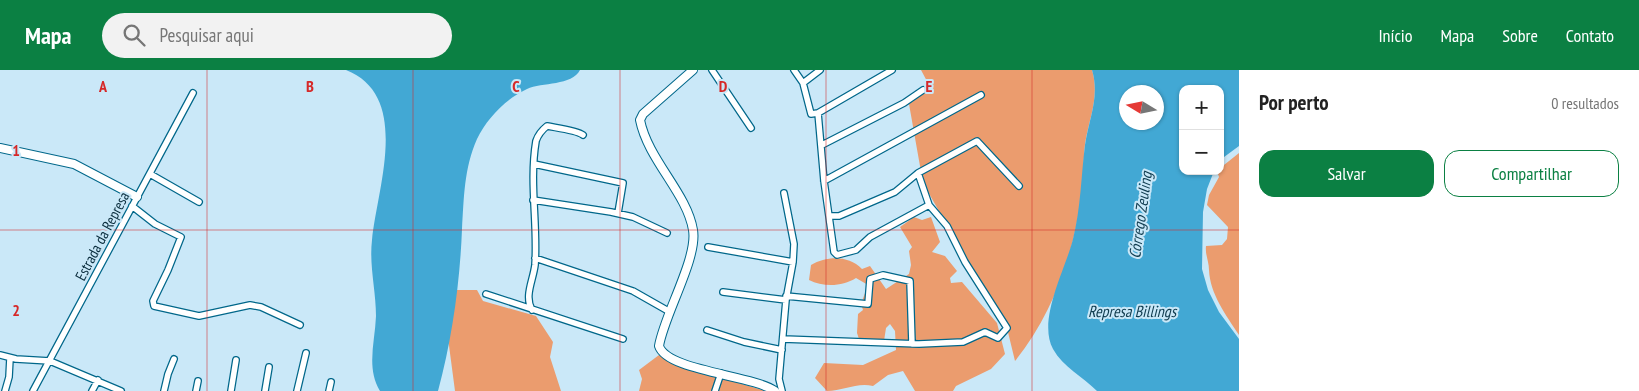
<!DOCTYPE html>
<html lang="pt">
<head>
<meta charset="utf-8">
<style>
	:root { --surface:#fff; --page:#f2f2f2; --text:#222; --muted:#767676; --line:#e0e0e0; --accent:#0b8043 }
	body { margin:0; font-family:"PT Sans Narrow",sans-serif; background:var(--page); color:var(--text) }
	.controls { position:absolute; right:15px; top:15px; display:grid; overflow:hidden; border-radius:10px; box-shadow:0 1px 4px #0004 }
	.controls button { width:45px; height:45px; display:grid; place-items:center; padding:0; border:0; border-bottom:1px solid var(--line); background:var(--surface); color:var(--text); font:25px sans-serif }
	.compass { position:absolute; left:1119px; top:15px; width:45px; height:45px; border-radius:50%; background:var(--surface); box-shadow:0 1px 4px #0004; rotate:280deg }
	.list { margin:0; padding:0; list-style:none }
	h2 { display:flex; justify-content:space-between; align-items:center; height:65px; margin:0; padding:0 20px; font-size:21px }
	h2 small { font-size:16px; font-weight:400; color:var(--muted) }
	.actions { display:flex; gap:10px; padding:15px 20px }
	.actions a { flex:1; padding:11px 0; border:1px solid var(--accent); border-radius:15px; text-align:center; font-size:18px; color:var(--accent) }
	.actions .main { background:var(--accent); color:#fff }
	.icon { flex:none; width:28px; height:28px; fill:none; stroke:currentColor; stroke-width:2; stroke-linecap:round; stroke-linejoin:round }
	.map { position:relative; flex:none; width:1239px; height:321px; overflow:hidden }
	header { display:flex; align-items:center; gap:30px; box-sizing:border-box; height:70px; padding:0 25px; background:var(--accent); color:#fff }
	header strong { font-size:24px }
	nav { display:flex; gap:28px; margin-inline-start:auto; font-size:18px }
	.search { width:350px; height:45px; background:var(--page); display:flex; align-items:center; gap:12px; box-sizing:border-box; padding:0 18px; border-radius:28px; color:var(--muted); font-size:19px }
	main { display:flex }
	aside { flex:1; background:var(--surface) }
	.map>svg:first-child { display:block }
</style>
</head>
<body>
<header>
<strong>Mapa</strong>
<div class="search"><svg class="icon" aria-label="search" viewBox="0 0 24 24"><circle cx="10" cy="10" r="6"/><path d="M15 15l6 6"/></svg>Pesquisar aqui</div>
<nav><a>Início</a><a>Mapa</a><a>Sobre</a><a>Contato</a></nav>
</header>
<main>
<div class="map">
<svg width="1239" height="321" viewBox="0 0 1239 321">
	<rect width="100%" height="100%" fill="#cae8f8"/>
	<path fill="#eb9c6e" d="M921,0h171c8,27 -3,48 -7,74 -2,18 -1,36 -4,53 -7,58 -29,118 -66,164l-9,-37 -29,-46 -54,-95 -14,-79 19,-14 1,-5z
		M1239,83v182c-13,-20 -29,-41 -30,-65 0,-9 -4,-15 -3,-24l16,-1 5,-6 1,-12 -21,-22 2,-10 10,-18 -1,-3 6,-9z
		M914,147l8,3 9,-3 9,25 -8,10 13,4 12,15 -7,7 1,5 11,-1 35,41 8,31 -14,15 -35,17 -3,5h-38l-12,-20 -15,4 -15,11c-16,-4 -30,5 -46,5l-12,-13 9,-15 39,2 33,-15 -1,-19 -5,-7 -4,4 -2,13 -24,1 -3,-9 1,-19 5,-4 -2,-6 7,-19 -12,-7c-14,9 -33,9 -47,2l2,-15c16,-9 37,-10 51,4l8,-3 16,23 23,-15 2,-9 -2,-14 3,-4 -12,-20z
		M455,220h22l6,11 53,15 17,26 -3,15 11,34h-106l-7,-53z
		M659,285l15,9 92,27h-127l3,-12 -3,-9z"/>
	<path fill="#42a8d4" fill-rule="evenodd" d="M346,0h234c-8,16 -38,12 -53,19 -20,9 -40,29 -50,50 -13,29 -13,59 -15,90 -2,53 -10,111 -24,162h-58c-14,-23 -5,-49 -4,-75 0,-25 -7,-51 -4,-76 5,-52 40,-144 -26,-170z
		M1092,0h147v76l-19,14v-71h-37v82h31l-7,18 -4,23 -1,57 6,21 11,22 20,27v52h-142c-14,-14 -34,-24 -44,-42 -16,-29 13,-81 20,-110 8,-32 8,-63 12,-94 4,-27 15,-48 7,-75zM1126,22h30v30h-30z"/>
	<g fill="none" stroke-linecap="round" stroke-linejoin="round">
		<g stroke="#00678a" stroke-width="8">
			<path id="street" d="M712,0l39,58
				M794,0l9,13 8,31 7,-1 74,-43
				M803,13l17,-13
				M818,43l6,68 10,71 3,3 19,-5 14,-13 59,-32
				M822,75l82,-42 19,-13
				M534,94l89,19 -5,30
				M150,104l49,28
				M824,111l157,-86
				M784,123l10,51 -1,18
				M533,130l78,12 22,5 34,16
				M132,136l23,18 26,13 -13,33 -15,31 1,5 45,10 51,-11 11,2 39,18
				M830,146h9l56,-24 23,-19 59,-32 42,45
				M708,177l85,15 -7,38 -7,79 3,12
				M535,188l98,33 37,21
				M723,222l63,8
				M486,224l137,45
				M786,226l82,8 2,-25 13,-4 27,6 2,63
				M532,240c-8,-14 1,-29 3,-45 3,-41 -6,-82 1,-124 2,-6 6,-11 11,-15 10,2 29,4 36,9
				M707,260l37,12 38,8
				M783,269l136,5 44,-2 22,-10 13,6 9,-10 -42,-66 -18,-36 -18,-21 -11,-32
				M0,285l16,4 34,2 71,30
				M5,321l4,-14 1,-19
				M33,321l160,-298
				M92,321l6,-11
				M164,321l4,-17 6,-15
				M196,321l2,-10
				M231,321l5,-31
				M265,321l4,-24
				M297,321l9,-38
				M329,321l2,-9
				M715,321l6,-18"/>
		</g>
		<g stroke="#00678a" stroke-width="10">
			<path id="secondary" d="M693,0l-50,44 -3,6c8,40 47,73 53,110 5,28 -29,85 -34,116 8,25 93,29 116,45
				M0,78l74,16 63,33"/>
		</g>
		<use href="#street" stroke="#fff" stroke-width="5.5"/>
		<use href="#secondary" stroke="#fff" stroke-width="8"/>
	</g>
	<path fill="none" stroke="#d62828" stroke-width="1" stroke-opacity="0.55" d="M207,0v321M413,0v321M620,0v321M826,0v321M1032,0v321M0,160h1239"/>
	<g text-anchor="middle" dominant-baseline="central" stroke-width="4" stroke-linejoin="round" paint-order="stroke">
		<g font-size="15" fill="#092c3c" stroke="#cae8f8">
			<text transform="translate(102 166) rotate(-62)">Estrada da Represa</text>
		</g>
		<g font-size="16" font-style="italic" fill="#103c4f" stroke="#cae8f8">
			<text transform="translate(1140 145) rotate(-82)">Córrego Zeuling</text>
			<text x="1132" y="241">Represa Billings</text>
		</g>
	</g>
	<g font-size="16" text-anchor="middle" font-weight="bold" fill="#d62828" stroke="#cae8f8" stroke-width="4" stroke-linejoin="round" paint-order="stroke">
		<text x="103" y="22">A</text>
		<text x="310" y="22">B</text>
		<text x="516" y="22">C</text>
		<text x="723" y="22">D</text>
		<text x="929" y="22">E</text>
		<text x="16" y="86">1</text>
		<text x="16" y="246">2</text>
	</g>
</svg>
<div class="controls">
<button>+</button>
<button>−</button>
</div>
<svg class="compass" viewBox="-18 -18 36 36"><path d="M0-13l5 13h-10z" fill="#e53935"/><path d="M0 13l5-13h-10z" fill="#767676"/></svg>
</div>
<aside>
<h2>Por perto<small>0 resultados</small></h2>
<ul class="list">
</ul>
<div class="actions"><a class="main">Salvar</a><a>Compartilhar</a></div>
</aside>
</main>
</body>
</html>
